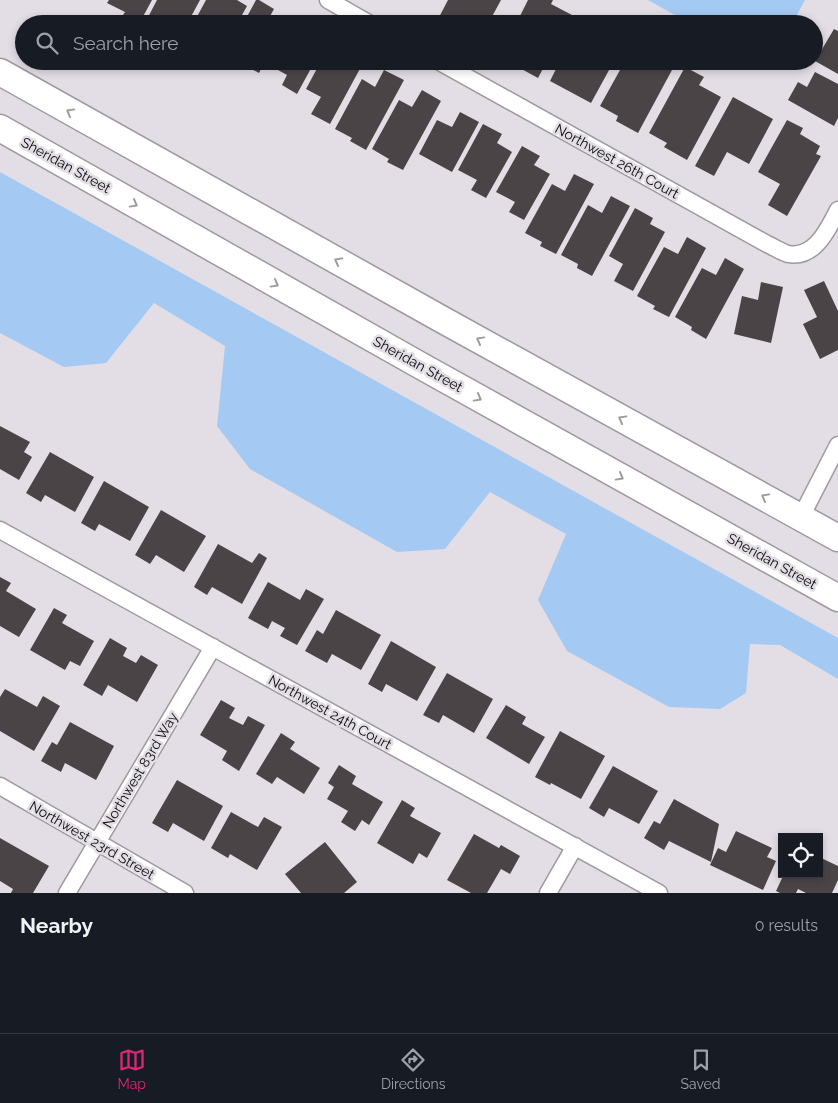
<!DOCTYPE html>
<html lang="en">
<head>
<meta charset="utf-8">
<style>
	:root { --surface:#171b24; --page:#20242c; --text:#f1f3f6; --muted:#9ea1a6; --line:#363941; --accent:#db2777 }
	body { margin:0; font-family:Raleway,sans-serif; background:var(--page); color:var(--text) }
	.controls { position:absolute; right:15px; bottom:15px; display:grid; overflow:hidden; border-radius:0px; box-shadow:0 2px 8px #0003 }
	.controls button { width:45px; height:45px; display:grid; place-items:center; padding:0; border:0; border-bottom:1px solid var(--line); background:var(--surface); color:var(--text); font:25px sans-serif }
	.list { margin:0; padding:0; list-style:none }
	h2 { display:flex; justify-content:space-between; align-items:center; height:65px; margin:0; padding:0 20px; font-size:21px }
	h2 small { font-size:16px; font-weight:400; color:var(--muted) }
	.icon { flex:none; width:28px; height:28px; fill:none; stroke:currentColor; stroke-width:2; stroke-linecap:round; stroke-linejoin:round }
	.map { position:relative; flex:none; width:838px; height:893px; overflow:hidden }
	.search { position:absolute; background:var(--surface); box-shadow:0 2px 8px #0003; left:15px; right:15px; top:15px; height:55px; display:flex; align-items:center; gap:12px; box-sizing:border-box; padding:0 18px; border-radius:28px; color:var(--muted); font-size:19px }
	.sheet { height:140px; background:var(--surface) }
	nav { display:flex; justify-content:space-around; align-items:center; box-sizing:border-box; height:70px; border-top:1px solid var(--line); background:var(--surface); font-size:14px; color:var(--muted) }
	nav a { display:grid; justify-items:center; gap:2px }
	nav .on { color:var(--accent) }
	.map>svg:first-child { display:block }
</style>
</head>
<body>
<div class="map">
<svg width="838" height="893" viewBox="0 0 838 893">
	<rect width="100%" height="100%" fill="#e3dee5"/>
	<path fill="#a4caf3" d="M648,0h157l-13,24h-101z
		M0,172l838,466v41l-58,-34 -30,-1 -4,49 -26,16 -51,-2 -102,-56 -29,-51 28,-66 -76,-42 -45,57 -48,3 -147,-83 -33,-43 8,-80 -71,-43 -48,60 -42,4 -64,-34z"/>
	<path fill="#4b4447" d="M109,0h43l-13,24 -16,-9 2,-3 -18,-9z
		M157,0h43l-13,24h-41l-1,-1z
		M206,0h31l10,6 -10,18h-44z
		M256,0h3l15,9 -5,9 11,6h-37z
		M448,0h53l-13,24h-9l-15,-8 -5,8h-22l-1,-1z
		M528,0h25l-2,4 21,11 -4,9h-52z
		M586,15l16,9h-21z
		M834,29l4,2v43l-23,-13z
		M246,61h19l-6,12 -15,-8z
		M271,61h44l-18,33 -15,-9 5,-10 -18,-10z
		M321,61h35l6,4 -32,59 -19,-10 10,-17 -15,-8z
		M518,61h29l-9,17 -22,-12z
		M560,61h54l-23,42 -41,-22z
		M625,61h31l16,9 -34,63 -22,-12 2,-5 -18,-10z
		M685,67l19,10 -5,8 22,12 -34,63 -23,-13 3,-4 -18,-10z
		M384,70l20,10 -38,70 -16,-9 2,-3 -17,-9 27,-50 13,8z
		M815,72l23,12v34l-4,8 -46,-26 10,-18 9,5z
		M422,90l19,11 -38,69 -16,-8 2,-3 -17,-10 27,-49 13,7z
		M733,97l40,22 -24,45 -22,-12 -13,24 -19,-10z
		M460,112l19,10 -27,50 -33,-18 18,-34 15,7z
		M787,120l16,8 -3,6 20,12 -4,8 5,2 -34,60 -19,-11 12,-21 -22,-12z
		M483,124l19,10 -5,9 15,9 -26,46 -15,-8 6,-10 -19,-10z
		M522,146l18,10 -6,9 16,9 -26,46 -15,-8 6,-10 -19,-10z
		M574,174l20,10 -38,70 -16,-8 2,-4 -17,-9 27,-49 13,7z
		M611,196l19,10 -38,70 -15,-8 1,-4 -17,-9 27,-50 14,8z
		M635,208l18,10 -3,6 15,8 -32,59 -19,-10 9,-17 -14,-8z
		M687,237l19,11 -37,69 -16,-8 2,-3 -18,-10 27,-49 14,7z
		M725,258l19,11 -38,70 -15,-9 1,-3 -17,-10 27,-49 14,7z
		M824,281l14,30v39l-18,9 -17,-35 14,-7 -13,-27z
		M761,282l22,5 -12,56 -37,-9 8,-38 16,4z
		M0,426l30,16 -6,10 8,5 -13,23 -19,-11z
		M50,452l44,25 -19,35 -30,-17 -4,7 -15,-9z
		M104,481l45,26 -19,34 -31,-17 -4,7 -14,-8z
		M161,510l45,26 -22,36 -28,-17 -6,9 -15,-9z
		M218,544l34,19 7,-10 8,5 -25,46 -30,-17 -5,8 -13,-8z
		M0,577l11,6 -5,8 30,18 -17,28 -19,-11z
		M268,582l32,18 6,-11 18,10 -27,46 -17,-9 5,-8 -13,-7 -4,8 -20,-11z
		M54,608l13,7 -5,8 32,18 -14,25 -10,-5 -5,9 -35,-20z
		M336,610l45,25 -20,35 -29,-16 -5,9 -22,-12 12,-21 6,4z
		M110,638l17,10 -4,8 13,7 5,-8 17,10 -21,37 -29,-17 -6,11 -19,-11z
		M391,641l45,26 -19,34 -31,-17 -4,8 -14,-8z
		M447,673l46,26 -19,34 -31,-18 -4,8 -16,-8z
		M5,689l32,18 6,-11 17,10 -26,45 -34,-20v-34z
		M221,700l14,8 -6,10 14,7 5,-9 17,9 -26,46 -17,-11 5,-9 -27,-16z
		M506,705l20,12 -4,7 23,13 -16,27 -43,-26z
		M70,722l44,24 -18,34 -31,-17 -4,9 -20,-11 11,-19 5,3z
		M560,731l45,25 -24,43 -30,-16 -1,2 -15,-8z
		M281,733l14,9 -5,7 30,19 -16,26 -27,-17 -5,7 -16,-10z
		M339,765l17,11 -4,8 31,18 -14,23 -7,-5 -7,11 -14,-9 7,-11 -21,-12 7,-12 -6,-4z
		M613,766l45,25 -19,33 -30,-16 -5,9 -15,-9z
		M177,780l46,26 -19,35 -31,-18 -5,9 -16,-9z
		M674,799l45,25 -8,38 -42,-21 -5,9 -20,-12 10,-17 6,3z
		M402,800l13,8 -5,8 31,17 -14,25 -8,-5 -6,11 -36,-21z
		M231,812l27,15 6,-10 18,10 -25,43 -27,-16 -2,4 -17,-10z
		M736,831l36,17 -5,9 9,4 -13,29 -53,-25 8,-17 8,4z
		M474,834l25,14 2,-3 19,11 -10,18 -9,-5 -14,24h-16l-24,-13z
		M0,838l49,28 -16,27h-22l2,-4 -13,-8z
		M325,842l32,40 -13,11h-43l-16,-19z
		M819,857l19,9v14l-6,13h-26l-8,-4 -2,4h-16l-4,-2 8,-17h35z"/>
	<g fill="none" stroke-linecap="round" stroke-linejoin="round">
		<g stroke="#9e999f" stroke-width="19">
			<path id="street" d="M328,0l42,24
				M438,61l329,183c7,3 14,8 21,10 27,5 40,-25 50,-44
				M801,517l37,-72
				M0,530l659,363
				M0,786l185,107
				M67,893l146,-246
				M548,893l27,-47"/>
		</g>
		<g stroke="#9e999f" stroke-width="29">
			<path id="primary" d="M0,72l443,248 395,218
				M0,128l423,239 415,231"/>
		</g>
		<use href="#street" stroke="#fff" stroke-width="16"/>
		<use href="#primary" stroke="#fff" stroke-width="26"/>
	</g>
	<defs><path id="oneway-chevron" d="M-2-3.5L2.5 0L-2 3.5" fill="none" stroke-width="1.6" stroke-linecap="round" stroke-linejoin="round" transform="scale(1.25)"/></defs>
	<g stroke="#9e9d9e">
		<use href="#oneway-chevron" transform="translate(70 112) rotate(-151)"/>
		<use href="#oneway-chevron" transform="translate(134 204) rotate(29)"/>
		<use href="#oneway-chevron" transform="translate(338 261) rotate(-151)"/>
		<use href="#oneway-chevron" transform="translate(275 284) rotate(29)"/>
		<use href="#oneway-chevron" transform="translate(480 340) rotate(-151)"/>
		<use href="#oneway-chevron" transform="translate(478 398) rotate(29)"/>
		<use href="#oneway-chevron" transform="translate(622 419) rotate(-151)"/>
		<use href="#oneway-chevron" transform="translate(620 477) rotate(29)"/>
		<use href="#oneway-chevron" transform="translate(765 497) rotate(-151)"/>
	</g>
	<g text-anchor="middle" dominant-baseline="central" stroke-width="5" stroke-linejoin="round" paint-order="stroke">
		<g font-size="14" fill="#0d0b0d" stroke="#e3dee5">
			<text transform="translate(617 161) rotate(29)">Northwest 26th Court</text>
			<text transform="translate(66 165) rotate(29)">Sheridan Street</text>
			<text transform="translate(418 364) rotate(29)">Sheridan Street</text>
			<text transform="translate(772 561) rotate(29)">Sheridan Street</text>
			<text transform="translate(330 712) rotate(29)">Northwest 24th Court</text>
			<text transform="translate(140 770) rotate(-59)">Northwest 83rd Way</text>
			<text transform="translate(92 840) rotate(30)">Northwest 23rd Street</text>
		</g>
	</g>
</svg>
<div class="controls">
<button><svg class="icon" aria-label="locate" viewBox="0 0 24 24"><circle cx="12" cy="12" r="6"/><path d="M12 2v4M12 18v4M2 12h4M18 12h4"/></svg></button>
</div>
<div class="search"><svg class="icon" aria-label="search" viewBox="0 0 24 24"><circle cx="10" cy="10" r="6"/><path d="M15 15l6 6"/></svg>Search here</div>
</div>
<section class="sheet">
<h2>Nearby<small>0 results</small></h2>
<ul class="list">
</ul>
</section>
<nav>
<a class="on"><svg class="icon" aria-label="map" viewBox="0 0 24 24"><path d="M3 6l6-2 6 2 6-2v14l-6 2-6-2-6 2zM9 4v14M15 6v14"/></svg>Map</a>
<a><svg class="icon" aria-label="directions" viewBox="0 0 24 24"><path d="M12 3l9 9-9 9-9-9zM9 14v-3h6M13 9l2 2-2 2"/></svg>Directions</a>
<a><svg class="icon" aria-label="saved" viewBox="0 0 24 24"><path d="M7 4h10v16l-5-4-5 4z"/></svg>Saved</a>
</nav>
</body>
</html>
